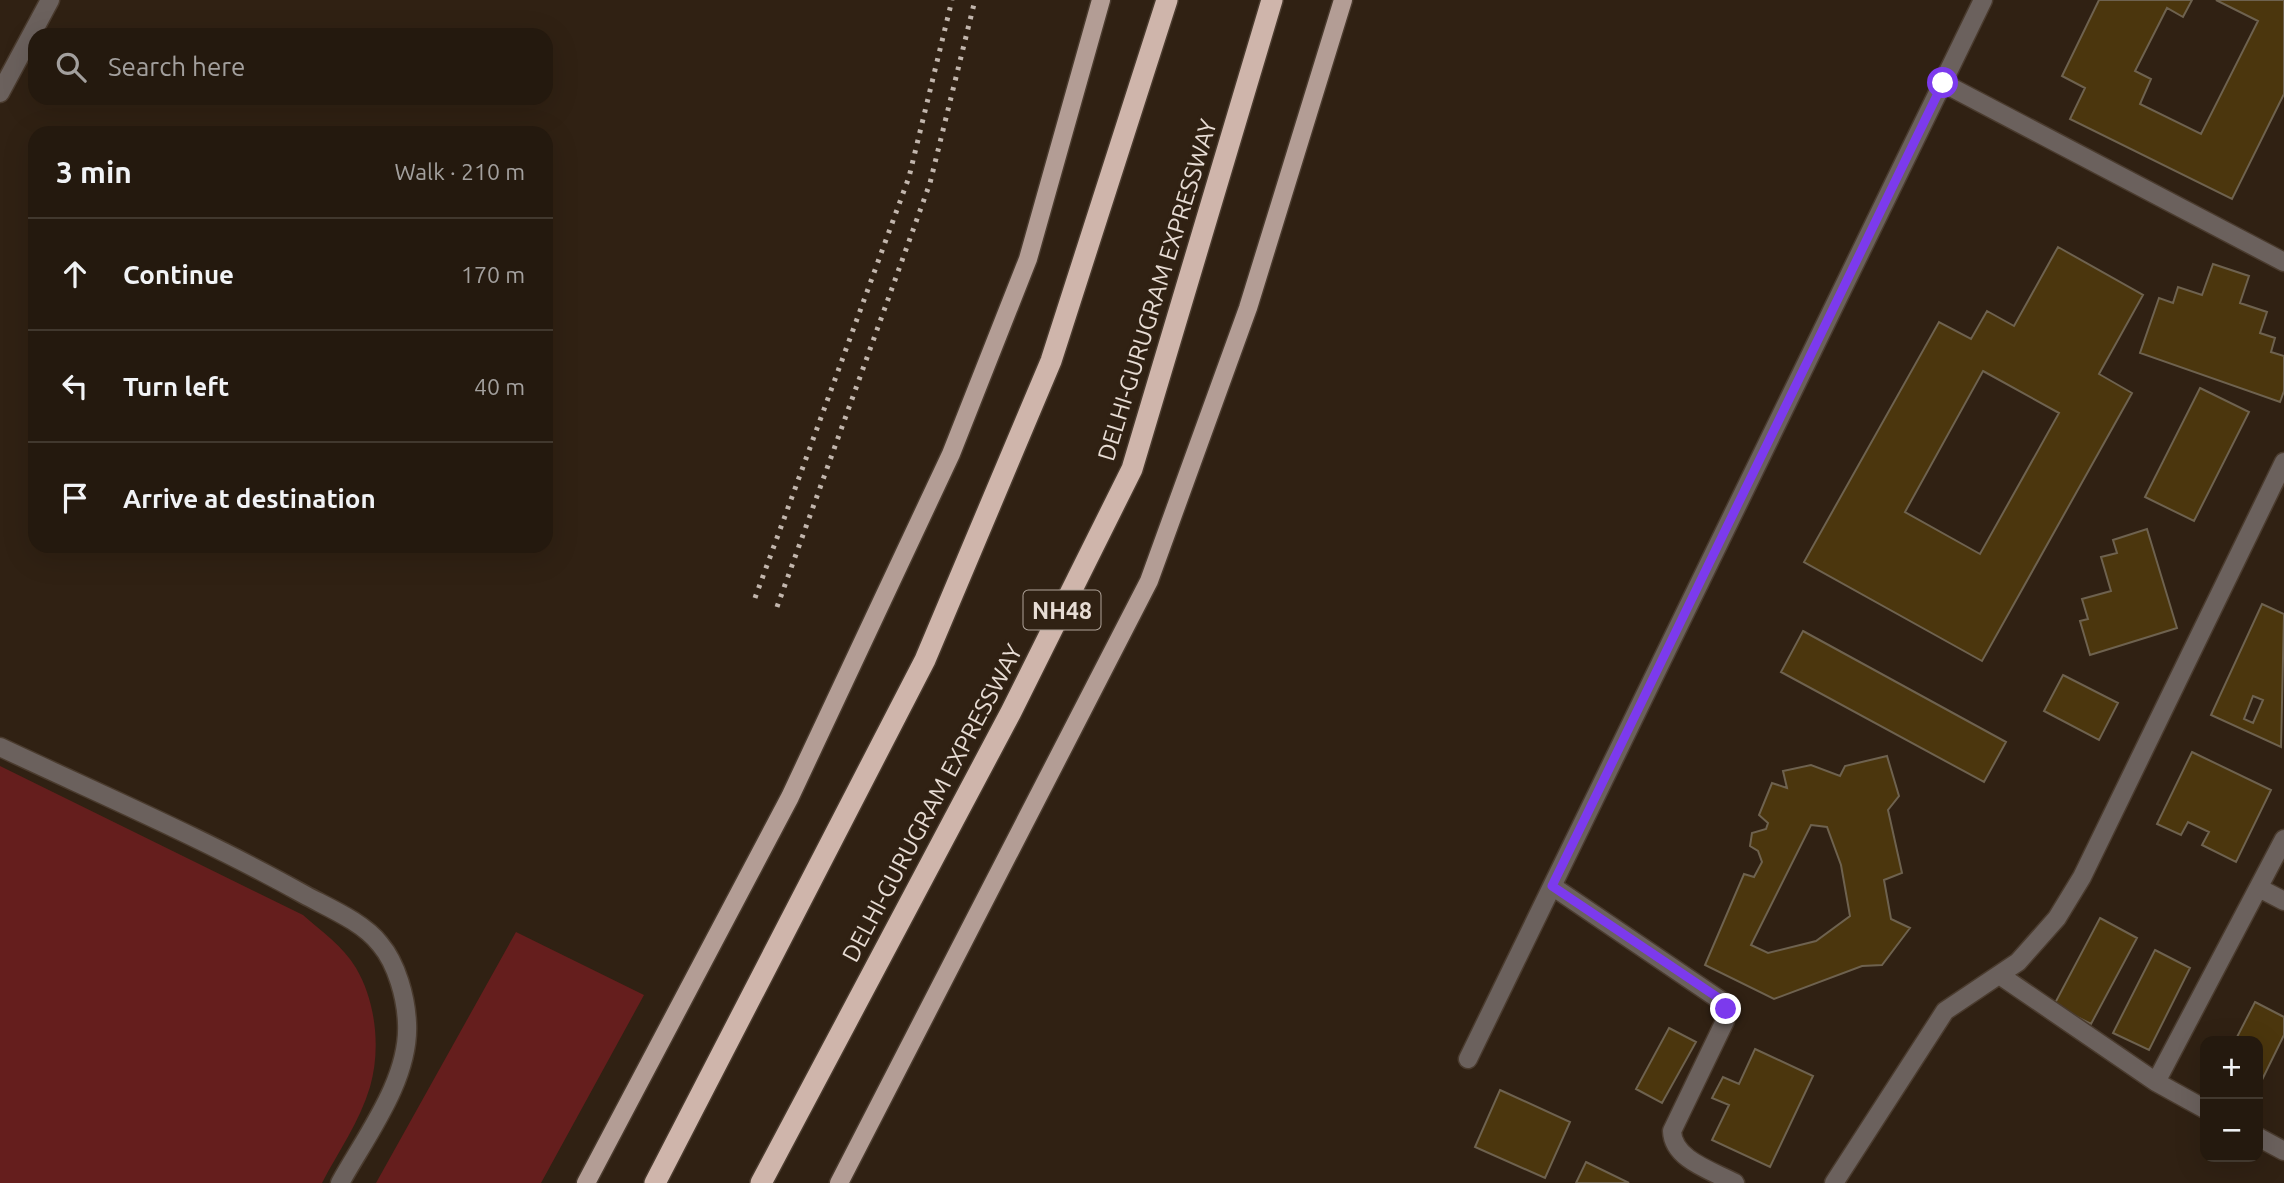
<!DOCTYPE html>
<html lang="en">
<head>
<meta charset="utf-8">
<style>
	:root { --surface:#24190e; --page:#2c2217; --text:#f1f3f6; --muted:#a3a09e; --line:#41382e }
	body { margin:0; font-family:Ubuntu,sans-serif; background:var(--page); color:var(--text) }
	.controls { position:absolute; right:21px; bottom:21px; display:grid; overflow:hidden; border-radius:14px; box-shadow:0 7px 28px #0002 }
	.controls button { width:63px; height:63px; display:grid; place-items:center; padding:0; border:0; border-bottom:2px solid var(--line); background:var(--surface); color:var(--text); font:35px sans-serif }
	.stop { position:absolute; width:21px; height:21px; margin:-16px; border:5px solid #7c3aed; border-radius:50%; background:#fff }
	.stop.end { background:#7c3aed; border-color:#fff; box-shadow:0 2px 7px #0008 }
	.list { margin:0; padding:0; list-style:none }
	h2 { display:flex; justify-content:space-between; align-items:center; height:91px; margin:0; padding:0 28px; font-size:30px }
	h2 small { font-size:23px; font-weight:400; color:var(--muted) }
	.list li { display:grid; grid-template-columns:46px 1fr auto; gap:21px; align-items:center; box-sizing:border-box; height:112px; padding:0 28px; border-top:2px solid var(--line) }
	.list b { display:block; font-size:26px; white-space:nowrap }
	.list em { font-size:23px; font-style:normal; color:var(--muted) }
	.icon { flex:none; width:38px; height:38px; fill:none; stroke:currentColor; stroke-width:2; stroke-linecap:round; stroke-linejoin:round }
	.map { position:relative; flex:none; width:2284px; height:1183px; overflow:hidden }
	.search { position:absolute; background:var(--surface); box-shadow:0 7px 28px #0002; left:28px; top:28px; width:525px; height:77px; display:flex; align-items:center; gap:18px; box-sizing:border-box; padding:0 24px; border-radius:21px; color:var(--muted); font-size:26px }
	.panel { position:absolute; background:var(--surface); box-shadow:0 7px 28px #0002; left:28px; top:126px; width:525px; height:427px; border-radius:21px }
	.map>svg:first-child { display:block }
</style>
</head>
<body>
<div class="map">
<svg width="2284" height="1183" viewBox="0 0 2284 1183">
	<rect width="100%" height="100%" fill="#302113"/>
	<path fill="#651e1d" d="M0,766l303,149c18,16 40,31 53,53 20,34 25,81 14,119 -10,34 -32,65 -48,96h-322z
		M516,932l128,63 -103,188h-165z"/>
	<path fill="#4b360d" stroke="#6e624f" stroke-width="2" fill-rule="evenodd" d="M2099,0h93l-9,17 -16,-9 -32,63 16,8 -11,25 61,30 57,-113 -42,-21h68v94l-52,105 -162,-80 15,-31 -23,-12z
		M2058,247l85,48 -44,79 33,19 -150,268 -178,-99 135,-240 32,17 16,-28 27,15zM1983,371l76,42 -79,141 -75,-42z
		M2213,264l36,12 -9,27 27,9 -7,21 15,5 -4,14 13,4v35l-4,11 -140,-49 19,-55 14,5 5,-16 24,8z
		M2200,388l49,24 -55,109 -49,-24z
		M2147,529l30,99 -87,27 -10,-34 8,-2 -6,-20 29,-8 -10,-34 16,-4 -4,-13z
		M2262,604l22,10 -3,133 -70,-32zM2253,696l10,4 -10,23 -9,-4z
		M1803,631l203,111 -22,40 -203,-110z
		M2063,675l55,28 -19,37 -55,-29z
		M2192,752l79,38 -35,72 -34,-17 7,-13 -21,-10 -7,13 -24,-11z
		M1887,756l12,40 -11,14 14,63 -18,7 7,39 19,9 -28,37 -20,1 -88,33 -69,-34 39,-91 10,3 8,-15 -4,-11 -8,-5 2,-13 14,-4 2,-6 -9,-8 13,-32 15,5 -4,-17 28,-6 29,11 5,-10zM1811,825l16,2 14,38 9,51 -34,25 -48,12 -17,-8z
		M2100,918l37,20 -46,86 -37,-19z
		M2155,950l35,18 -41,82 -36,-17z
		M2255,1002l29,15v18l-26,53v-47h-23z
		M1669,1028l27,14 -34,61 -26,-14z
		M1755,1049l58,27 -43,91 -58,-27 17,-35 -17,-7 11,-21 16,7z
		M1500,1090l70,32 -25,56 -70,-31z
		M1586,1162l43,21h-53z"/>
	<g fill="none" stroke-linecap="round" stroke-linejoin="round">
		<g stroke="#4a3b2e" stroke-width="21">
			<path id="minor" d="M1943,83l341,179
				M0,93l50,-93
				M0,747c102,48 207,93 305,148 24,13 58,27 75,49 17,20 26,54 27,79 3,56 -41,113 -67,160
				M1552,886l171,116 2,19 -53,110c1,29 41,40 63,52
				M2259,888l25,13
				M2001,976l155,106 49,27
				M1468,1059l515,-1059
				M2156,1082l128,-243
				M2258,1137l26,14
				M1834,1183l111,-172 73,-49 39,-44 25,-41 202,-415"/>
		</g>
		<g stroke="#4a3b2e" stroke-width="21">
			<path id="major" d="M586,1183l204,-386 161,-343 77,-195 73,-259
				M839,1183l310,-602 99,-273 95,-308"/>
		</g>
		<g stroke="#4a3b2e" stroke-width="24">
			<path id="highway" d="M655,1183l270,-523 126,-299 116,-361
				M761,1183l250,-471 121,-243 140,-469"/>
		</g>
		<use href="#minor" stroke="#6b615d" stroke-width="18"/>
		<use href="#major" stroke="#b39d95" stroke-width="18"/>
		<use href="#highway" stroke="#cfb5ab" stroke-width="21"/>
		<path stroke="#c2b6ad" stroke-width="5" stroke-dasharray="3.5 7" stroke-linecap="butt" d="M755,598l154,-421 43,-177
			M777,607l153,-424 45,-183"/>
	</g>
	<g fill="none" stroke-linecap="round" stroke-linejoin="round">
		<path stroke="#7c3aed" stroke-width="9" d="M1726,1009l-6,-10 -168,-113 391,-803"/>
	</g>
	<g text-anchor="middle" dominant-baseline="central" stroke-width="7" stroke-linejoin="round" paint-order="stroke">
		<rect fill="#302113" stroke="#b0a49a" stroke-width="2" x="1023.5" y="590.5" width="77" height="39" rx="5"/>
		<g font-size="23" font-weight="bold" fill="#e7dcd4">
			<text x="1062" y="610">NH48</text>
		</g>
		<g font-size="24" fill="#e7dcd4" stroke="#302113">
			<text transform="translate(1157 290) rotate(-73)">DELHI-GURUGRAM EXPRESSWAY</text>
			<text transform="translate(932 803) rotate(-62)">DELHI-GURUGRAM EXPRESSWAY</text>
		</g>
	</g>
</svg>
<div class="controls">
<button>+</button>
<button>−</button>
</div>
<div class="stop" style="left:1943px;top:83px"></div>
<div class="stop end" style="left:1726px;top:1009px"></div>
<div class="search"><svg class="icon" aria-label="search" viewBox="0 0 24 24"><circle cx="10" cy="10" r="6"/><path d="M15 15l6 6"/></svg>Search here</div>
<section class="panel">
<h2>3 min<small>Walk · 210 m</small></h2>
<ul class="list">
<li><svg class="icon" aria-label="ahead" viewBox="0 0 24 24"><path d="M12 20V5M6 11l6-6 6 6"/></svg><div><b>Continue</b></div><em>170 m</em></li>
<li><svg class="icon" aria-label="left" viewBox="0 0 24 24"><path d="M17 20v-9H6M10 6l-5 5 5 5"/></svg><div><b>Turn left</b></div><em>40 m</em></li>
<li><svg class="icon" aria-label="arrive" viewBox="0 0 24 24"><path d="M6 21V4h12l-3 4 3 4H6"/></svg><div><b>Arrive at destination</b></div></li>
</ul>
</section>
</div>
</body>
</html>
